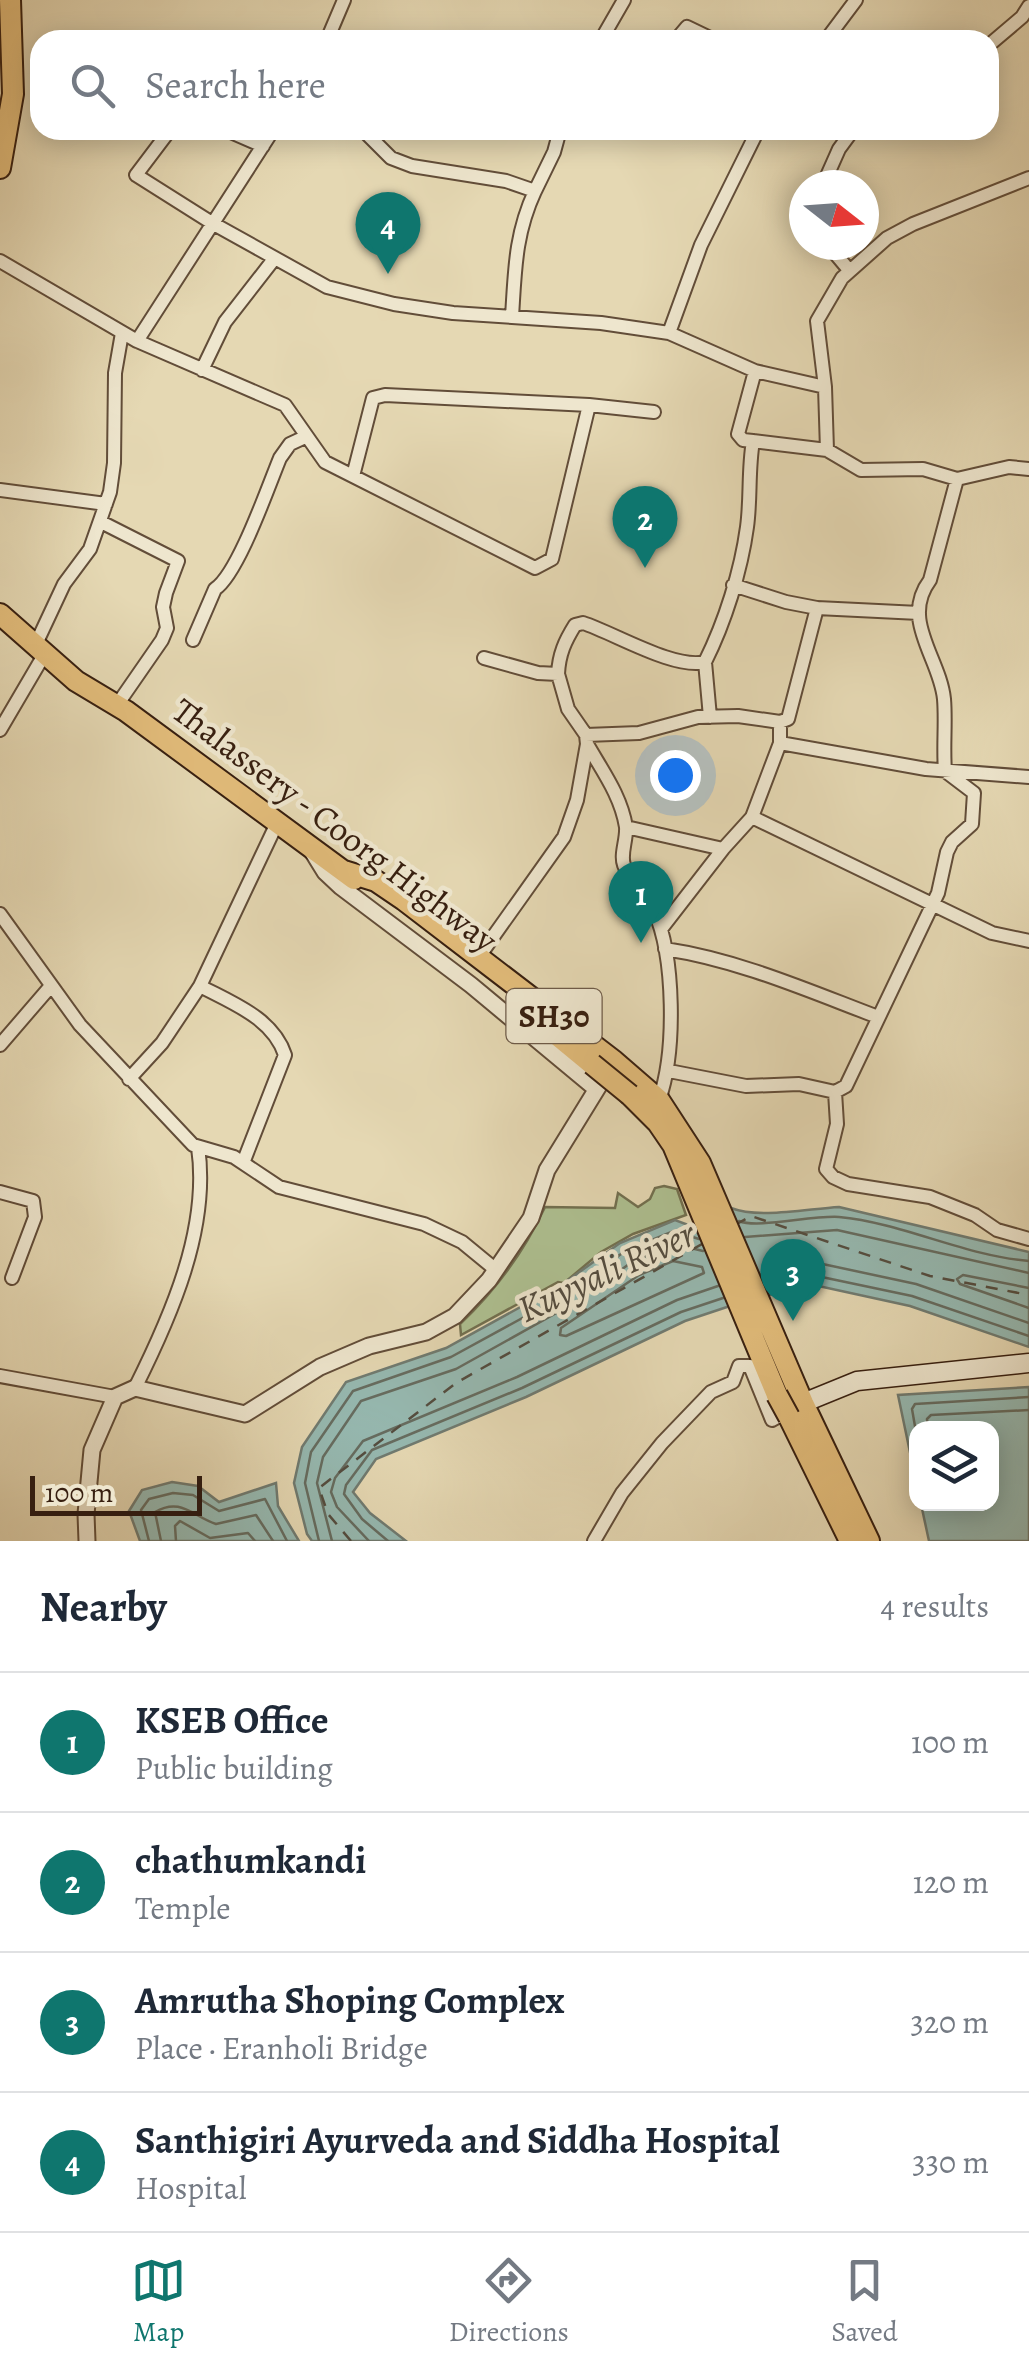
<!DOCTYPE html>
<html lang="en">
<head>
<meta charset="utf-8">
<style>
	:root { --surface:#fff; --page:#f6f6f7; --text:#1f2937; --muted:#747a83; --line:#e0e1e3; --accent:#0f766e }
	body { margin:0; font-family:Alegreya,serif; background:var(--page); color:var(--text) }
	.controls { position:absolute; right:30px; bottom:30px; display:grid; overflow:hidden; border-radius:20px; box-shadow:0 5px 25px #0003 }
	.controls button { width:90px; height:90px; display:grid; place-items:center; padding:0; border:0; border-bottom:2px solid var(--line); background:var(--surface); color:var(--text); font:50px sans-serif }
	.compass { position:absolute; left:789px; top:170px; width:90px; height:90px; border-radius:50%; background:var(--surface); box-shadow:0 5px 25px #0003; rotate:107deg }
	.scale { position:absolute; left:30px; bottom:25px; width:172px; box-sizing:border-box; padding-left:10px; border:5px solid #371f10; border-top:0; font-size:28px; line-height:35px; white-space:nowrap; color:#371f10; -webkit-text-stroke:8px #eee6ce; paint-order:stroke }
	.you { position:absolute; left:675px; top:775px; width:35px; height:35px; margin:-25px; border:8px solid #fff; border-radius:50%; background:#1a73e8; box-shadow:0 0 0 15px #1a73e833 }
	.badge { display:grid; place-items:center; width:65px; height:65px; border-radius:50%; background:var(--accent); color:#fff; font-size:32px; font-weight:700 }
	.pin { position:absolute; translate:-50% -82px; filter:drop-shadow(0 2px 5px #0008) }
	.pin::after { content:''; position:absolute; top:52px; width:35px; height:30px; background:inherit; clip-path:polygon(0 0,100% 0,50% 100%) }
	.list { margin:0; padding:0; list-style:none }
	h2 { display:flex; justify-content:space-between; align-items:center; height:130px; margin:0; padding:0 40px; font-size:42px }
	h2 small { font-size:32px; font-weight:400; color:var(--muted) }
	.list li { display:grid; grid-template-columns:65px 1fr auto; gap:30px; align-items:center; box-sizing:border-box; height:140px; padding:0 40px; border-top:2px solid var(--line) }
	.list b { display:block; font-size:38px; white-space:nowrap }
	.list p { margin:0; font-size:32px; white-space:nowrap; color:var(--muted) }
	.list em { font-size:32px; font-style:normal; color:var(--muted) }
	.icon { flex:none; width:55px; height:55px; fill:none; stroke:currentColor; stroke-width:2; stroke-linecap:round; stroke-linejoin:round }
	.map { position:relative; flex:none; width:1029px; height:1541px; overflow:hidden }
	.search { position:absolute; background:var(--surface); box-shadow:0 5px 25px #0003; left:30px; right:30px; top:30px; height:110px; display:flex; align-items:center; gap:25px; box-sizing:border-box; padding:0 35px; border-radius:30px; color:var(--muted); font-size:38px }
	.sheet { height:690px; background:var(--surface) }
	nav { display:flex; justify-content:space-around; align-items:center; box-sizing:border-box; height:140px; border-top:2px solid var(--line); background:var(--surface); font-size:28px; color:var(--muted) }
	nav a { display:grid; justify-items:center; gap:5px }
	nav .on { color:var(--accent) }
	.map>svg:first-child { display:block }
</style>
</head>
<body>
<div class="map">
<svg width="1029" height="1541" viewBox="0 0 1029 1541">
	<rect width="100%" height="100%" fill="#e5d8b3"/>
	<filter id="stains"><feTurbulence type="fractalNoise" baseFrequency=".002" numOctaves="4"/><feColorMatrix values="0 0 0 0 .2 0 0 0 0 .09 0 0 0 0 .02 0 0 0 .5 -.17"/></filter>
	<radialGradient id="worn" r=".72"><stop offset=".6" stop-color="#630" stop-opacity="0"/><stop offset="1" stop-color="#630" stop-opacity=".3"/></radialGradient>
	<path fill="#aec091" stroke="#727050" stroke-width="2.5" d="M664,1186l13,3 9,26 -53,19 -32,18 -37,31 -6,-1 -97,53 -1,-11c36,-34 64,-72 85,-117l70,1 3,-15 20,14 12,-8 5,-11z"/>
	<path fill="#96b9b1" stroke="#707b71" stroke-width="2.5" d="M839,1207l190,45v95l-119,-41 -96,-21 -63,14 -66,22 -159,76 -150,62 -23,33 17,21 36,28h-94l-5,-7 -13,-51 8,-36 44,-65 100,-34 118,-65 56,-40 55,-23 24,9 32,-21c28,11 75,1 108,-1z
		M1029,1387v154h-100l-8,-37h71v-76h-76v53l-18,-86z
		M172,1482l26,4 21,16 57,-19 2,23 21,35h-159l-11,-30 13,-21z"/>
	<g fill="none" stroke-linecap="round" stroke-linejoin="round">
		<path stroke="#666c60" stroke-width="2.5" d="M739,1221c19,8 73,-6 100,-4 64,6 126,39 190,44
			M745,1237l92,-7 192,43
			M673,1261l29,6 2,6 -138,63 -6,-1 1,-7 78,-53z
			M761,1274l57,-11 98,21 113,39
			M766,1285l51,-9 95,20 117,40
			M1029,1288l-66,-13 -6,4 3,5 69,24
			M928,1428l-1,-9 4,-4 98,-5
			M916,1432l-4,-23 3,-5 114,-7
			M149,1541l-8,-31 8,-11 24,-6 20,2 26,16 46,-12 22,42
			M161,1541l-6,-29c26,-15 37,4 61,12l40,-9 17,26
			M176,1541l-1,-15 5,-5 30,17 38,-5 7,8
			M319,1541l-14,-58 6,-31 42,-61 98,-34 119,-65 55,-41 49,-20 25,8
			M332,1541l-15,-58 6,-26 38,-56 95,-32 120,-67 56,-40 42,-18 29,7
			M369,1541l-32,-34 -6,-15 4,-14 28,-37 154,-64 160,-77 41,-14
			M388,1541l-26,-22 -18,-25 2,-9 26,-35 150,-62 159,-76 42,-14"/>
		<path stroke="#544d40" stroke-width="2.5" stroke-dasharray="12 10" stroke-linecap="butt" d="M735,1225l16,-9 179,60 99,19
			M351,1541l-23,-27 -9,-26 137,-105 246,-139"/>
		<g stroke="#624d39" stroke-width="16">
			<path id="minor" d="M327,40l17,-40
				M601,40l23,-40
				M676,40l11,-13 27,13
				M826,40l30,-40
				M989,45l33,-28 7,-11
				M170,130l-34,45 76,48 115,64 67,17 59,9 148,10 68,10 86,38 70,16
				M226,130l37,16
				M363,130l28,28 21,8 94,15 29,10 19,-39 6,-22
				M823,185l16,-36 14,-19
				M828,245l21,25
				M0,261l137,80 136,-211
				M512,317c3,-47 3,-83 23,-126
				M669,333l32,-88 57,-115
				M137,341l148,64 40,57 210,106 17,-9 37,-154 65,7
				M202,370l23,-48 49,-63
				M827,450l-2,-63 -8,-66 25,-43 45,-40 26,-14 116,-46
				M353,476l20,-78 12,-3 204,10
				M957,479l52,-12 20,2
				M0,490l106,14
				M101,522l77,39 -12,32 -3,14 4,21 -5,12 -45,65
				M733,585l53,17 31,6
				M193,640l22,-51c23,-15 53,-102 65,-131l10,-14 15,-7
				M35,646l29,-62 26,-35 20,-57 4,-29 1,-90 7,-40
				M484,658l54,15 20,1 10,35 18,26 1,9c16,28 34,52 39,83 1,13 -6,27 -2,38 6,18 23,28 30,45 21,47 22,142 5,190
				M705,662l5,55
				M558,674c1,-20 7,-33 17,-49l8,-2c31,10 92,47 122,39 20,-40 36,-91 42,-135 4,-29 1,-57 6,-86l-10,-1 -5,-6 17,-63
				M0,730l44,-75
				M586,735l53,-2 59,-16 40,-1 42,6 8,-3 29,-111 102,5
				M780,743l146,26 103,8
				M752,817l240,116 37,8
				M626,827l97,22
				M0,914l80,111 113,120 41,12 45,30 145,37 38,18 34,28
				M661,929l62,-80 29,-32 28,-74v-21
				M665,949c74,11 144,42 213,68
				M478,958l86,-121 13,-37 10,-56
				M200,986c32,17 73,32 85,69l-42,108
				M0,1045l50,-58
				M669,1071l77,15 53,-2 36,8 11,-6 92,-193 9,-41 5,-10 20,-18 2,-31 -29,-22c-2,-24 1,-49 -1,-72 -4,-41 -44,-79 -14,-119l27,-101 -34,-10 -62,1 -34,-20 -74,-9
				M129,1079l33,-36 38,-57 78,-165
				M835,1092l2,32 -11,45 7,8 15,7 82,13 45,18 22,15 32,9
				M0,1192l33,9 2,16 -23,61
				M0,1376l115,21
				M135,1388c36,-72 75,-160 63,-241
				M594,1541l28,-48 40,-50 49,-51 22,-10 6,-16h11l22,54 20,-11"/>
		</g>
		<g stroke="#624d39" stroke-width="19">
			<path id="tertiary" d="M312,851l13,21 16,15 130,98 124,103
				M87,1541l-1,-27 6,-64 23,-53 20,-9 110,26 75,-47 49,-21 57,-14 29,-16 34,-36 42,-62 16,-48 64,-104"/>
		</g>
		<g stroke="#371f10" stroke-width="21">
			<path id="secondary" d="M803,1403l54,-22 172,-18"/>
		</g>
		<g stroke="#371f10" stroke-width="24">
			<path id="primary" d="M0,168l13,-74 -3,-94
				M0,614l76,67 50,30 228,168
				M344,871l32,10 28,19 210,161 45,39 41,63 103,240 66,138
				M552,1031l40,33
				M630,1095l28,28 15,22 104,250
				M789,1417l61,124"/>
		</g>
		<use href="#minor" stroke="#eee6ce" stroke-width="12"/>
		<use href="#tertiary" stroke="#eee6ce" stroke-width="15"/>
		<use href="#secondary" stroke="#eee6ce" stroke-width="18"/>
		<use href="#primary" stroke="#e2bc7a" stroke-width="20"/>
		<g stroke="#371f10" stroke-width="24" stroke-linecap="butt">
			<path id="primary-bridge" d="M592,1064l38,31
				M777,1395l12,22"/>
		</g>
		<use href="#primary-bridge" stroke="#e2bc7a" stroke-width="20"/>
	</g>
	<g text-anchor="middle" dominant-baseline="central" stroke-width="9" stroke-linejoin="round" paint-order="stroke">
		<rect fill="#eee6ce" stroke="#6e5b49" stroke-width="2.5" x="506.5" y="989" width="95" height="54" rx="8"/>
		<g font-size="32" font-weight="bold" fill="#371f10">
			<text x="554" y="1016">SH30</text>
		</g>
		<g font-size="35" fill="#371f10" stroke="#eee6ce">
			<text transform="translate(335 825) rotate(37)">Thalassery - Coorg Highway</text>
		</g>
		<g font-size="38" font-style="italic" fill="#544d40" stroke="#eee6ce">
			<text transform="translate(606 1271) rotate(-25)">Kuyyali River</text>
		</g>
	</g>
	<rect width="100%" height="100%" filter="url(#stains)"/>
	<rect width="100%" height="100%" fill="url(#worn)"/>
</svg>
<div class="controls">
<button><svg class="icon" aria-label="layers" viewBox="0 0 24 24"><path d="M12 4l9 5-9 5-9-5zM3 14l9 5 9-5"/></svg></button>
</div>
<svg class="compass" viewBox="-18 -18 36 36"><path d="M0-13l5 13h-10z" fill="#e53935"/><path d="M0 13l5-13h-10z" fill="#747a83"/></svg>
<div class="scale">100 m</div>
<div class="you"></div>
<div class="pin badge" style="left:641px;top:943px">1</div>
<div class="pin badge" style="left:645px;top:568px">2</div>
<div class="pin badge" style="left:793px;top:1321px">3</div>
<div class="pin badge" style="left:388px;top:274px">4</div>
<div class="search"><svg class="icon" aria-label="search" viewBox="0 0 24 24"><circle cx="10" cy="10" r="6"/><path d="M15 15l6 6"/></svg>Search here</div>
</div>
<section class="sheet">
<h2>Nearby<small>4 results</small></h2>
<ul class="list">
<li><span class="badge">1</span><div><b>KSEB Office</b><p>Public building</p></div><em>100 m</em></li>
<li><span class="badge">2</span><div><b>chathumkandi</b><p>Temple</p></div><em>120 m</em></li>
<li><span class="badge">3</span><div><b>Amrutha Shoping Complex</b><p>Place · Eranholi Bridge</p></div><em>320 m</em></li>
<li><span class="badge">4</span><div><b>Santhigiri Ayurveda and Siddha Hospital</b><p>Hospital</p></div><em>330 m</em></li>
</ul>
</section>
<nav>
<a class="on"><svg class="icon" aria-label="map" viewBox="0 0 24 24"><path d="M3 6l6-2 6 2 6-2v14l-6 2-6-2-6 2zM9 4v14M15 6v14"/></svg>Map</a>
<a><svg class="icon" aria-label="directions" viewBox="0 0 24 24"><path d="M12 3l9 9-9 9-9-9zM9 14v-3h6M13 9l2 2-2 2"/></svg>Directions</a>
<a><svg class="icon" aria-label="saved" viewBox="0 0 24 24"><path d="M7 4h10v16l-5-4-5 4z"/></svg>Saved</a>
</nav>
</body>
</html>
